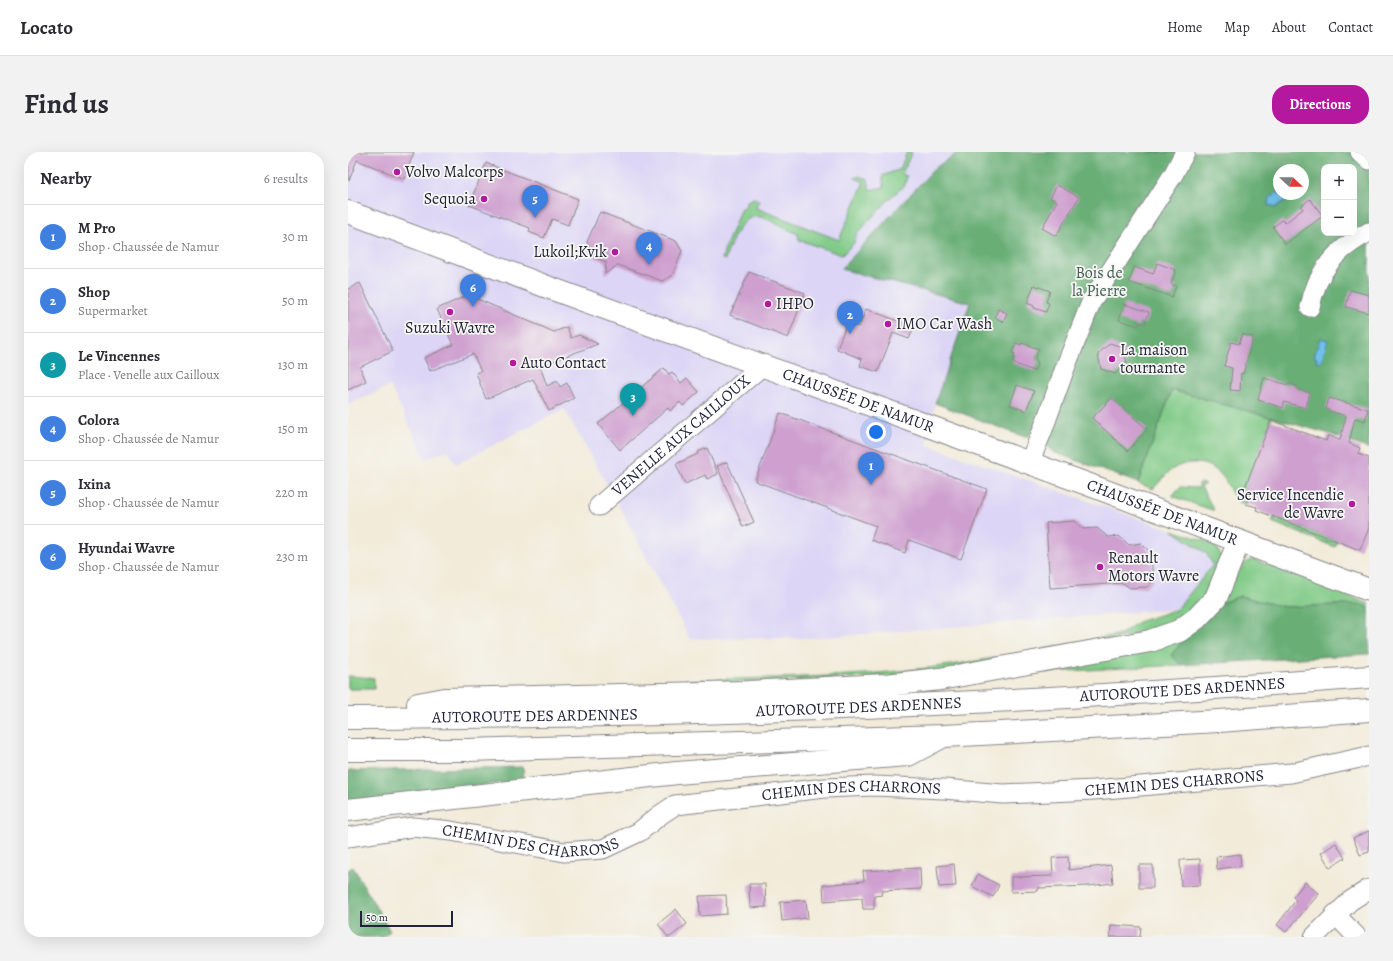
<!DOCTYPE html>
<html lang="en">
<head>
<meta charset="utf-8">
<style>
	:root { --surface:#fff; --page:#f2f2f3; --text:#2b2b33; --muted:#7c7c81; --line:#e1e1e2; --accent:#b5179e }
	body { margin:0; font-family:Alegreya,serif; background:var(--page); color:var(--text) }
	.controls { position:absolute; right:12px; top:12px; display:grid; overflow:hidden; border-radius:8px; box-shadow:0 4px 16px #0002 }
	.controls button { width:36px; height:36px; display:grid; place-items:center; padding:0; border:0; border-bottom:1px solid var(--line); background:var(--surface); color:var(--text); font:20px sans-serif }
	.compass { position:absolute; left:925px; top:12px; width:36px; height:36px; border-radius:50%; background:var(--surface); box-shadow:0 4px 16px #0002; rotate:112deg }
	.scale { position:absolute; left:12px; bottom:10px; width:93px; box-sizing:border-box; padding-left:4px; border:2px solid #22223b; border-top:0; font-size:11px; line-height:14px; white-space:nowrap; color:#22223b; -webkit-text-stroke:3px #f6f6f2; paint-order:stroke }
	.you { position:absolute; left:528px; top:280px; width:14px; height:14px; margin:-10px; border:3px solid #fff; border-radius:50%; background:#1a73e8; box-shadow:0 0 0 6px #1a73e833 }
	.badge { display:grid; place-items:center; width:26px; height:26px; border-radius:50%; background:var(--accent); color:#fff; font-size:13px; font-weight:700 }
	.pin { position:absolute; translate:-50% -33px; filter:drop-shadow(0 1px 2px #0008) }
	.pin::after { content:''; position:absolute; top:21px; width:14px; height:12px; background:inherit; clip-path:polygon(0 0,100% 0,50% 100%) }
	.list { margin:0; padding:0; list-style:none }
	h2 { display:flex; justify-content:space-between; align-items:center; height:52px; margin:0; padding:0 16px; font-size:17px }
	h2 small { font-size:13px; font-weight:400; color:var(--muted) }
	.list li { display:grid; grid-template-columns:26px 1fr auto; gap:12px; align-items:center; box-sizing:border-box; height:64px; padding:0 16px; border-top:1px solid var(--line) }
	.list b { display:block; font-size:15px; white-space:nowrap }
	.list p { margin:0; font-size:13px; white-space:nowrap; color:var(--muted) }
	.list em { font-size:13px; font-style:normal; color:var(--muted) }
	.map { position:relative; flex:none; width:1021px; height:785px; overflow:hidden; border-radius:16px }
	header { display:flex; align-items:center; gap:24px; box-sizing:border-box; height:56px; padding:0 20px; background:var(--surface); border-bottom:1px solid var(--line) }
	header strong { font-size:19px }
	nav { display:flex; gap:22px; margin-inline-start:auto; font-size:14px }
	.intro { display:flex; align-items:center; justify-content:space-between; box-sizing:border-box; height:96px; padding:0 24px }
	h1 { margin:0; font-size:28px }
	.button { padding:10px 18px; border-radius:16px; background:var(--accent); color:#fff; font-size:14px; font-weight:700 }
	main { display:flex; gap:24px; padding:0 24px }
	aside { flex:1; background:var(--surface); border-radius:16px; box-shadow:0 4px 16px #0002 }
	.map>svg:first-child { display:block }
</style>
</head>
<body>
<header>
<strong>Locato</strong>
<nav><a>Home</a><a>Map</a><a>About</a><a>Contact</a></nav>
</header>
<div class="intro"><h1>Find us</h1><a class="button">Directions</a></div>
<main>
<aside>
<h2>Nearby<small>6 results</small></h2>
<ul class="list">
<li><span class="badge" style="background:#3f7fe0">1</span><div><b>M Pro</b><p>Shop · Chaussée de Namur</p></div><em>30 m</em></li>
<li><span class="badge" style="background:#3f7fe0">2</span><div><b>Shop</b><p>Supermarket</p></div><em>50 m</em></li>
<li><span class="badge" style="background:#0f9aa8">3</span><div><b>Le Vincennes</b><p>Place · Venelle aux Cailloux</p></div><em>130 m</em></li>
<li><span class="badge" style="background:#3f7fe0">4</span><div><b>Colora</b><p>Shop · Chaussée de Namur</p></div><em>150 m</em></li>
<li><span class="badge" style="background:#3f7fe0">5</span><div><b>Ixina</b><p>Shop · Chaussée de Namur</p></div><em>220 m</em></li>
<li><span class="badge" style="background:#3f7fe0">6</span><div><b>Hyundai Wavre</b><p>Shop · Chaussée de Namur</p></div><em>230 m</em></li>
</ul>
</aside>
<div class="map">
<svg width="1021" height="785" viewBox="0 0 1021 785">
	<rect width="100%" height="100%" fill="#f6f6f2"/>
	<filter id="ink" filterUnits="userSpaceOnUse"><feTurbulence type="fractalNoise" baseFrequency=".025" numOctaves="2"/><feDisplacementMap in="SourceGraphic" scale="8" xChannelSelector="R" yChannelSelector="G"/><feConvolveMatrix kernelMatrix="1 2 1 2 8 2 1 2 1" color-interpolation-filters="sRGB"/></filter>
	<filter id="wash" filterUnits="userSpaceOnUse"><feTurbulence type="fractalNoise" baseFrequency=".012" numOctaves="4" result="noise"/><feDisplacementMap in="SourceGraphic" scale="16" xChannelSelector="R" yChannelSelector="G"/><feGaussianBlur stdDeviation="0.9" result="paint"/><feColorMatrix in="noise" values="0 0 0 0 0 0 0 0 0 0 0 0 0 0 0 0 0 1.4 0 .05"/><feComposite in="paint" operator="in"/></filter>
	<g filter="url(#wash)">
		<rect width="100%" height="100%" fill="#f2ebd9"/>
		<path fill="#dcd5f6" d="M0,0h611l-24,16 -94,101 129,34 -35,100 -8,42 245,85 34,23 7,12 -36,44 -363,29 -124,1 -76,-142 -50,-88 -108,55 -8,-14 -22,9 -36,-73 -42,19z"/>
		<path fill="#81ca87" stroke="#527661" d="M559,0h5l-10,22 5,2 -2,9 -15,13 -33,36 -3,9 -12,12 -43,-15 -1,-6c-12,-5 -24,-13 -37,-17 -20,-5 -31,28 -36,43l-3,-1 2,-8 17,-43 4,-1 2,-6 7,-3 5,2 -3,8 83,32 25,-58 -9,-4 4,-2 9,3 2,11 14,-3 -2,-11 18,-7z
			M824,238l100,27 -27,73 5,3 -4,11c-13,0 -16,-18 -23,-27 -12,-16 -36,-19 -53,-6 -6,5 -11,12 -17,18l-15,-6z
			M851,331l7,1 -5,3 13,23h-2l-40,-14 8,-9 19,1z
			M926,365l3,1 -1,2 2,1 2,-2 57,22 -2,6 -63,-25z
			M824,378l34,11 10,6 5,9 -3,29 -42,42 -248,48 -247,10 3,-5c81,-2 163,-2 244,-12 65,-8 129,-22 193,-34l17,-12 39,-13 36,-44 -7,-12z
			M904,407l72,26 42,18 3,1v4l-10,-4 -74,3 -45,-11 -21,8 24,-39z
			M848,474l-25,29 10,10 -150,8z
			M0,524l26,2v11h-26z"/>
		<path fill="#68ae74" stroke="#456858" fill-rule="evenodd" d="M611,0h410v297l-39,-15 -158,-44 -34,93 -85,-31c-7,-6 -7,-10 -6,-19l-14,-5 -4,8h-7l-87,-33 35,-100 -129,-34 94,-101zM976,15h30v66h-30zM931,18h24v24h-24z
			M892,444l45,11 74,-3 10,4v46l-188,11 -10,-10 25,-29 23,-22z
			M175,615l1,13 -176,22v-31z
			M5,715l37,64 -7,6h-35v-67z"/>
		<path fill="#71c0ec" stroke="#4a7194" d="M931,39v3h12l1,2 -17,12 -1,-2 -6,-1 1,-7z
			M972,186l8,2 -7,22 -5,-1 1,-3 -3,-1z"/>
		<g id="blocks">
			<path fill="#ce9fcf" d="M0,0h66l-10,27 -47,-19 -8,21z
				M138,11l92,36 -10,26 -16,-6 -8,19 -15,-6 1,-4 -61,-23z
				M709,33l22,12 -23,39 -14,-8 15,-27 -7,-3z
				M962,47l13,17 -38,28 -12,-17 9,-7 3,3 18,-14 -2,-3z
				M252,60l76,29 6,10 -10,25 -10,5 -44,-16 -13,9 1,-12 -12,-5 -7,-15z
				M809,111l19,7 -5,14 5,2 -4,11 -43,-15 5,-15 19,7z
				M401,120l56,21 -17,45 -58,-23z
				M12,131l33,68 -33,16 6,14 -18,9v-101z
				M686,133l16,6 -4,11 3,1 -3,9 -12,-4v-2l-7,-3z
				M1002,138l19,5v18l-23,-6z
				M120,143l86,37 13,-5 4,11 8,-3 19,9 -58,22 7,20 10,-5 3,6 7,-4 7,15 -25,13 -16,-32 -47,20 -10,-26 5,-2 -8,-17 -43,17 -6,-13 29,-13 -16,-36z
				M776,152l25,8 -4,12 -6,-2 -1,4 -19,-6z
				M518,157l48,18 -5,12 -16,-6 -15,39 -18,-6 2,-7 -25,-10 10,-27 12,5z
				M650,157l9,4 -4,9 -8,-5z
				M894,182l11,3 -10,37 -2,-1 -1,18 -10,-1 2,-22 -8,-2 7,-24 8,2z
				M668,191l5,2 1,-2 17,6 -4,9 3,5 -4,8 -22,-8 3,-9 -3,-1z
				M762,191l14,5 3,16 -12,10 -14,-5 -3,-15z
				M316,216l5,6 3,-2 9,11 6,-5 12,14 -16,14 -3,-4 -10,9 -2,-3 -48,42 -22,-26z
				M916,226l24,7v-2l9,3v3l13,4 -4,15 -22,-6 -1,6 -25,-8z
				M669,233l17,6 -8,20 -16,-6z
				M764,246l35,31 -19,22 -36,-33z
				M981,246l39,11 -3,12 -10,-3 -6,25 11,5 -2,6 11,4v70l-9,22 -104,-40 1,-3 -11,-3 4,-11 -6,-3 27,-70 55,21 2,-6 12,5 6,-24 -17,-5v-1l-3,-1z
				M432,261l207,76 -26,70 -52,-19 -4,13 -34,-13 5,-14 -121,-45z
				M359,296l11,26 -11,5 -2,-4 -20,9 -9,-20 22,-10v-2z
				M379,310l27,60 -11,5 -26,-61z
				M726,369l9,8 14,-1 11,9 11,-1 10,9 12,-2 10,10 2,28 -6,6 -17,1 -7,-5 -73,5 -4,-65z
				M1021,679v21l-9,3 -7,-17z
				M988,691l9,15 -15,10 -9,-15z
				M892,702l1,12 -24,3 -1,-12z
				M720,705l1,13 42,-5 2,18 -25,3 -50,2v3l-27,1v-15l42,-1 -1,-18z
				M852,707v26l-19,1 -1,-26z
				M606,712l2,22 -17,1 -2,-21z
				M791,713h14v23h-14z
				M572,716l1,21 -40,2 1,4 -8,1v13h-11l-1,-11 -38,3 -1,-16 41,-4 -1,-10z
				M630,722l21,11 -6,12 -21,-11z
				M957,730l14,12 -33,38 -9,-7 19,-25 -3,-3z
				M401,732h16l1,23 -16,1z
				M378,743l1,19 -27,2 -1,-20z
				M458,748l2,18 -26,3 -2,-19z
				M328,757l11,15 -17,13h-2l-10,-13z
				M763,773l30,2 -1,10h-30z"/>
		</g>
	</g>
	<g filter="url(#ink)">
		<use href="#blocks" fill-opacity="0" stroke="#8a868a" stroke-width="1"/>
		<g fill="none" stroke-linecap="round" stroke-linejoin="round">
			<g stroke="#8a868a" stroke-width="21">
				<g id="minor">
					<path d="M1012,0l9,8"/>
					<path d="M962,155c7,-36 26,-58 59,-75"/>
					<path d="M681,311l13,-31 23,-64 27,-68 81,-125 12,-23"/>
					<path id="s1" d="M251,354l163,-140"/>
					<path id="s2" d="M0,685l65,-10 38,4 113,21 39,-3 36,-17 21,-17 15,-10 150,-17 49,-2 70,3 59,5 91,-4 197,-17 78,-17"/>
					<path d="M987,762l22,23"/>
					<path d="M966,785l36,-36 19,-12"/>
				</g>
			</g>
			<g stroke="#8a868a" stroke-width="24">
				<g id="major">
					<path id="s3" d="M0,60l202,76 537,196 282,106"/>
				</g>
			</g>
			<g stroke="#8a868a" stroke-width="24">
				<g id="highway">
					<path d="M70,552l27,-5 303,-7 138,-7 54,-6 210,-38 29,-10 18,-13 19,-20 23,-57"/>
					<path id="s4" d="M0,566c87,0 175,-2 262,-3 253,-5 506,-19 759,-38"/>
					<path d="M0,598h120l476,-14 275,-15 150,-11"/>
					<path d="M0,658l329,-37 231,-18 32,-17"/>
				</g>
			</g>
			<use href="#minor" stroke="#fff" stroke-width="19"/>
			<use href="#major" stroke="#fff" stroke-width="22"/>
			<use href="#highway" stroke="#fff" stroke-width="22"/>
		</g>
	</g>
	<g fill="#b5179e" stroke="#f6f6f2" stroke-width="1.5">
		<circle cx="49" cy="20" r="4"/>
		<circle cx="136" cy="47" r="4"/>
		<circle cx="267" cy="100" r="4"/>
		<circle cx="420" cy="152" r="4"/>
		<circle cx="102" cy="160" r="4"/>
		<circle cx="540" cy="172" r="4"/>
		<circle cx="764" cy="207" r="4"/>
		<circle cx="165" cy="211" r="4"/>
		<circle cx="1004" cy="352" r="4"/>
		<circle cx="752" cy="415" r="4"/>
	</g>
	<g text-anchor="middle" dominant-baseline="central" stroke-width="3.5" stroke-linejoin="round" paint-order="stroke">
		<g font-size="16" fill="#22223b" stroke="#f6f6f2" text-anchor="start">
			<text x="57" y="20">Volvo Malcorps</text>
			<text x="128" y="47" text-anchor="end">Sequoia</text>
			<text x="259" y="100" text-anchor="end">Lukoil;Kvik</text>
			<text x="428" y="152">IHPO</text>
			<text x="548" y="172">IMO Car Wash</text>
			<text x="102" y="176" text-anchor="middle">Suzuki Wavre</text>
			<text x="772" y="198">La maison<tspan x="772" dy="18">tournante</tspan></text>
			<text x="173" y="211">Auto Contact</text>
			<text x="996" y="343" text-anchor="end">Service Incendie<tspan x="996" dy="18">de Wavre</tspan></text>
			<text x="760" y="406">Renault<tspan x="760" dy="18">Motors Wavre</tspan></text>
		</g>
		<g font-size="16" fill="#435d56" stroke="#f6f6f2">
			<text x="751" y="121">Bois de<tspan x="751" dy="18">la Pierre</tspan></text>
		</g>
		<g font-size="16" fill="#22223b" stroke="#f6f6f2">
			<text stroke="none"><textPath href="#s3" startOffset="544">CHAUSSÉE DE NAMUR</textPath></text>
			<text stroke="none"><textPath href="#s1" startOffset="108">VENELLE AUX CAILLOUX</textPath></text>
			<text stroke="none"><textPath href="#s3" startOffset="868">CHAUSSÉE DE NAMUR</textPath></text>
			<text stroke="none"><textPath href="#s4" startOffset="835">AUTOROUTE DES ARDENNES</textPath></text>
			<text stroke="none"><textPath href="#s4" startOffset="511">AUTOROUTE DES ARDENNES</textPath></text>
			<text stroke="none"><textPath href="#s4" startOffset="187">AUTOROUTE DES ARDENNES</textPath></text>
			<text stroke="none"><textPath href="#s2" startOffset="844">CHEMIN DES CHARRONS</textPath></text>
			<text stroke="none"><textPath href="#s2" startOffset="520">CHEMIN DES CHARRONS</textPath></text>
			<text stroke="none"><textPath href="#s2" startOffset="185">CHEMIN DES CHARRONS</textPath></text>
		</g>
	</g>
</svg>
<div class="controls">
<button>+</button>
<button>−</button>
</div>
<svg class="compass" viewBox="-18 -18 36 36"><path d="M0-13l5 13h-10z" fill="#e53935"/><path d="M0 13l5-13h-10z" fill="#7c7c81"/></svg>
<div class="scale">50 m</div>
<div class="you"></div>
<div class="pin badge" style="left:523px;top:333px;background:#3f7fe0">1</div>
<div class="pin badge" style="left:502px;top:182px;background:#3f7fe0">2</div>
<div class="pin badge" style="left:285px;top:264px;background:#0f9aa8">3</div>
<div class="pin badge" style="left:301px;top:113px;background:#3f7fe0">4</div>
<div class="pin badge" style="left:187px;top:66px;background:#3f7fe0">5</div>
<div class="pin badge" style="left:125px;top:155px;background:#3f7fe0">6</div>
</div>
</main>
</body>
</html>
